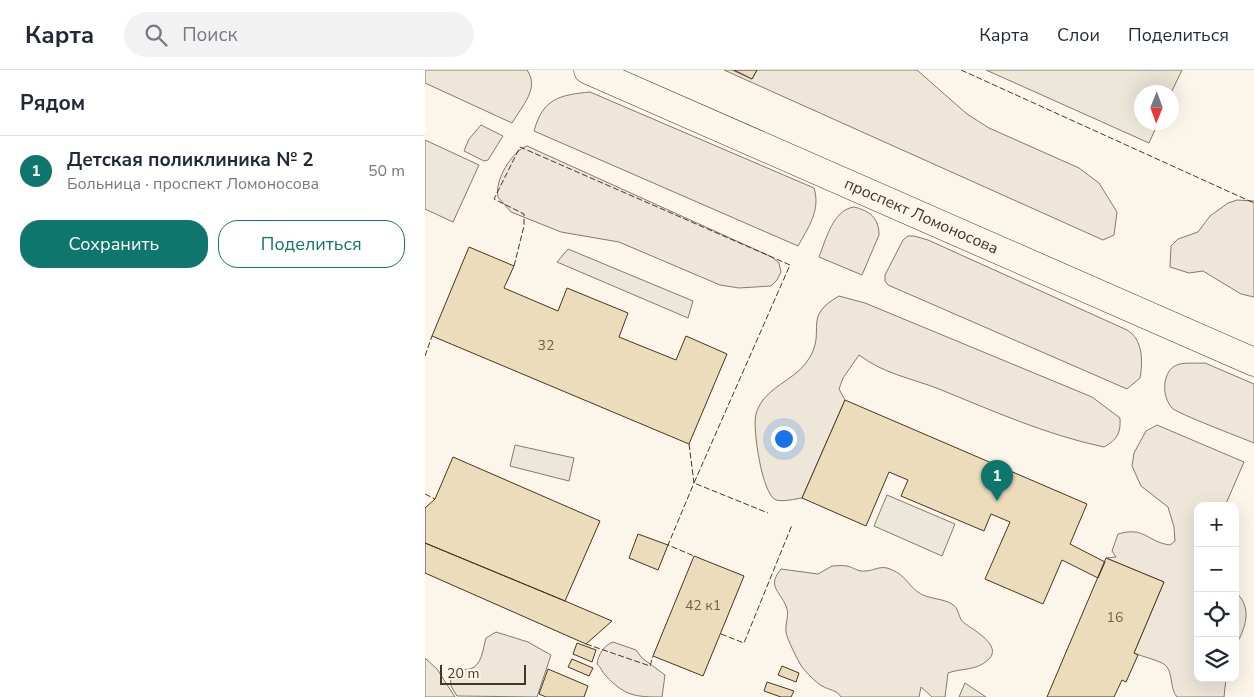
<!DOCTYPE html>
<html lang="ru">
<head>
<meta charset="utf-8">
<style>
	:root { --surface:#fff; --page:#f2f2f3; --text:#1f2937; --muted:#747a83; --line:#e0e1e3; --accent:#0f766e }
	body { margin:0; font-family:"Nunito Sans",sans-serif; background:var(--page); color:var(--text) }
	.controls { position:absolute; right:15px; bottom:15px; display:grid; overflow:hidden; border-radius:10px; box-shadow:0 5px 20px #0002 }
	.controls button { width:45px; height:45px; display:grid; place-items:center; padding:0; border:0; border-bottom:1px solid var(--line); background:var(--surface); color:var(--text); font:25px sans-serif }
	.compass { position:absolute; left:709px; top:15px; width:45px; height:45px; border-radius:50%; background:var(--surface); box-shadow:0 5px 20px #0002; rotate:181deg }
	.scale { position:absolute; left:15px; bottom:12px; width:86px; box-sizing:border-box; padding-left:5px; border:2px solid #4a3520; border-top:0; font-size:14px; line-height:18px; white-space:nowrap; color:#4a3520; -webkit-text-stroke:4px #fbf6e9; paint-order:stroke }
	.you { position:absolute; left:358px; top:368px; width:18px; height:18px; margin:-12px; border:4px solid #fff; border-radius:50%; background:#1a73e8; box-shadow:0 0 0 8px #1a73e833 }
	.badge { display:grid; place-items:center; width:32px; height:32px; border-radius:50%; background:var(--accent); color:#fff; font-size:16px; font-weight:700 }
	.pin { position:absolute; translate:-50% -41px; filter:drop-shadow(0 1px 2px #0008) }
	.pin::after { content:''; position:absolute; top:26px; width:18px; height:15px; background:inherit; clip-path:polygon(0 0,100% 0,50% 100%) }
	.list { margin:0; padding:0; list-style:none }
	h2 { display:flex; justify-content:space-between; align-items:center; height:65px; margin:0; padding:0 20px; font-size:21px }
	h2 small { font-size:16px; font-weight:400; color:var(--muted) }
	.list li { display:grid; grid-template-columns:32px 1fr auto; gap:15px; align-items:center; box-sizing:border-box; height:70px; padding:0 20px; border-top:1px solid var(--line) }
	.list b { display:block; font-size:19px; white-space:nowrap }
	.list p { margin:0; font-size:16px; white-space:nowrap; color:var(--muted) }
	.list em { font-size:16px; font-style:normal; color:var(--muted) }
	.actions { display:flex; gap:10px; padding:15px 20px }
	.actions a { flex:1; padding:11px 0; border:1px solid var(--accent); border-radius:20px; text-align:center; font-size:18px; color:var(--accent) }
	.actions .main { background:var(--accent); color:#fff }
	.icon { flex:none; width:28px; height:28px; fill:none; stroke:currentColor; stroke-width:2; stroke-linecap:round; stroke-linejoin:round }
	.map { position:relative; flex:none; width:829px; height:627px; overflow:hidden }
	header { display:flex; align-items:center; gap:30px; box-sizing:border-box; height:70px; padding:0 25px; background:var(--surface); border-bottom:1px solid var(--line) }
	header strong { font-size:24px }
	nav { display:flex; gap:28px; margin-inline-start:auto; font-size:18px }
	.search { width:350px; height:45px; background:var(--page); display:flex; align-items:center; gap:12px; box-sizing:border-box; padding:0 18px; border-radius:28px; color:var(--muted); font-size:19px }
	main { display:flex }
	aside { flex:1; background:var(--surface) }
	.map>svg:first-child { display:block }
</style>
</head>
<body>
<header>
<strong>Карта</strong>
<div class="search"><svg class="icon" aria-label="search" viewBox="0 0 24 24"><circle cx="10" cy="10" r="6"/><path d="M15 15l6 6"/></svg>Поиск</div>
<nav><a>Карта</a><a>Слои</a><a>Поделиться</a></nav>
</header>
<main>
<aside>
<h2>Рядом<small></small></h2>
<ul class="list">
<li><span class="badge">1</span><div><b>Детская поликлиника № 2</b><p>Больница · проспект Ломоносова</p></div><em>50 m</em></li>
</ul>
<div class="actions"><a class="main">Сохранить</a><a>Поделиться</a></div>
</aside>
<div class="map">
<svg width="829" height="627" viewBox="0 0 829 627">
	<rect width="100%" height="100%" fill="#fbf6e9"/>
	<path fill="#ede6d9" stroke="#887966" d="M0,0h102c13,18 -5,36 -15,53l-87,-40z
		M299,0h8l20,9 5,-9h160l50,44 22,14 90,40 20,15 18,29 -3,23 -11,5z
		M165,22l224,96c7,22 -6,40 -16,58l-264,-115c9,-33 26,-36 56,-39z
		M56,55l22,11 -15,24 -4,1 -20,-10 5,-12z
		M102,76l245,111 7,6 2,9 -4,8 -6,6 -32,2 -19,-3 -101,-43 -58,-10 -50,-20 -13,-15c-4,-16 14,-46 29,-51z
		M812,130l17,1v96l-13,-3 -38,-23 -14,2 -19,-6 1,-21 7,-7 20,-7 12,-16 18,-13z
		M429,137c16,4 25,11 25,28l-17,40 -43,-18c7,-18 14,-47 35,-50z
		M483,166h6l14,4 199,90c16,9 16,32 13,48l-13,11 -239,-104 -3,-4v-6l18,-35z
		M414,226l26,7 227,94 28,21c1,15 -3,22 -16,29 -57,-12 -111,-36 -165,-58 -28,-11 -55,-15 -80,-34l-16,23 -4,11 6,11 -43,98c-7,1 -19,4 -26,2 -14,-5 -24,-73 -20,-86 1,-4 4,-10 7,-14 13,-17 36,-23 47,-43 16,-28 -8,-40 29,-61z
		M780,293l49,21v59c-12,-5 -78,-30 -82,-35 -7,-8 -9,-20 -6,-30 6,-19 22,-14 39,-15z
		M732,355l87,37 -19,44h-27v172h28l-2,19h-47c-8,-9 -3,-26 -13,-33 -9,-5 -21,-7 -30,-11l30,-71 -58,-24 10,-1 -4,-6 6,-17c27,-8 29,8 52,11l5,-4 -1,-14 -6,-20 -27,-21 -9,-20 2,-13 12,-22z
		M407,496c4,0 10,-1 15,0 6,1 11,6 18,5 8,0 14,-5 22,-3 20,6 21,20 36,27 9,4 21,4 29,9 7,4 6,12 10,17 7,7 43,24 26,39 -12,11 -27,8 -40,13l-3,24h-13l-11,-10 -2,10h-78c-4,-7 -12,-7 -19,-11 -7,-4 -15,-13 -20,-19 -4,-6 -15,-28 -16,-35 -1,-10 4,-17 0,-26 -7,-16 -19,-20 -5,-37l37,5z
		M810,522c18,14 11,37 0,54z
		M71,562l32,10 23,13 -14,42 -80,-1 -6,-10 -1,-13c7,-5 12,-3 20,-4 12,-3 13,-21 16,-31z
		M188,572l23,8 6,8 23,17 -3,22c-27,0 -37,-1 -56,-21 -4,-4 -5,-9 -9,-12 1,-9 7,-19 16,-22z
		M0,588l12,11 18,28h-30z"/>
	<path fill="#ede7d9" stroke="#887966" d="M561,0h196l-11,23 -30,-1v30l17,1 -9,20z
		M0,70l54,25 -26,57 -28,-13z
		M143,179l125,52 -5,17 -131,-56z
		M90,375l59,13 -5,23 -59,-15z
		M462,425l68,29 -13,32 -68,-30z
		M540,613l21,14h-27z"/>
	<path fill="#ecdcbc" stroke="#4a3520" d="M309,0h23l-5,9z
		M44,177l45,19 -10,22 54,23 9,-23 61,25 -9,24 57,23 10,-24 41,18 -38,90 -257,-108z
		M420,330l242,104 -17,40 35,18 -7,16 -36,-18 -19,44 -58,-25 25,-57 -19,-8 -7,17 -83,-35 7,-16 -19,-8 -23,54 -64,-28z
		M28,387l147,64 -35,80 -140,-58v-35l10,-9z
		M213,464l30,11 -10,25 -29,-12z
		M0,473l140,58 47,20 -26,23 -161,-71z
		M269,486l50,20 -41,100 -50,-20z
		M681,488l58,24 -30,71 4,2 -12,27 -4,-2 -8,17h-67z
		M152,573l19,7 -4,12 -19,-8z
		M147,589l21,9 -4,8 -21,-9z
		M357,596l17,7 -3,9 -18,-7z
		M123,599l40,17 -4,11h-38l-7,-3z
		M342,612l27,9 -3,6h-10l-17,-6z"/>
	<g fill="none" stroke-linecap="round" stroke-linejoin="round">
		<g stroke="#4a3520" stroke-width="29">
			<g id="primary">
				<path id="s1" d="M163,0l666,292"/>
			</g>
		</g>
		<use href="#primary" stroke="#fbf6e9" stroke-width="28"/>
		<path stroke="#4a3520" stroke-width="1" stroke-dasharray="6 2.5" stroke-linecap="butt" d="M536,0l293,133
			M89,196l10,-40v-12l-30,-15 26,-52 270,118 -96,218 74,30
			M0,286l7,-20
			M264,374l5,39 -26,62 26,11
			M0,424l10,5
			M296,564l23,9 48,-118
			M161,574l64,22 3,-10"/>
	</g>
	<g text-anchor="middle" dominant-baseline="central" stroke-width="4" stroke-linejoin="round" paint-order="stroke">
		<g font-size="14" fill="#725f47">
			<text x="121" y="275">32</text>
			<text x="278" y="535">42 к1</text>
			<text x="690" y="547">16</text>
		</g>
		<g font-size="16" fill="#4a3520" stroke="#fbf6e9">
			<text stroke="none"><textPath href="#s1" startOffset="364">проспект Ломоносова</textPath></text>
		</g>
	</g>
</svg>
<div class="controls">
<button>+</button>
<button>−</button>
<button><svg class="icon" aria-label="locate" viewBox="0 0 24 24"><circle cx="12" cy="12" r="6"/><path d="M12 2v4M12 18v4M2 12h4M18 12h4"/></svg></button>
<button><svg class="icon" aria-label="layers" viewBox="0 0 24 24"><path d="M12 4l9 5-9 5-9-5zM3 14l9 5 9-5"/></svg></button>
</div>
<svg class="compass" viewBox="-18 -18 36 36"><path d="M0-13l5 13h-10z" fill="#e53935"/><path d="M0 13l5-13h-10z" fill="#747a83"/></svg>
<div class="scale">20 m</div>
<div class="you"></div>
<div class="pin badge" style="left:572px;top:431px">1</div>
</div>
</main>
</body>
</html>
